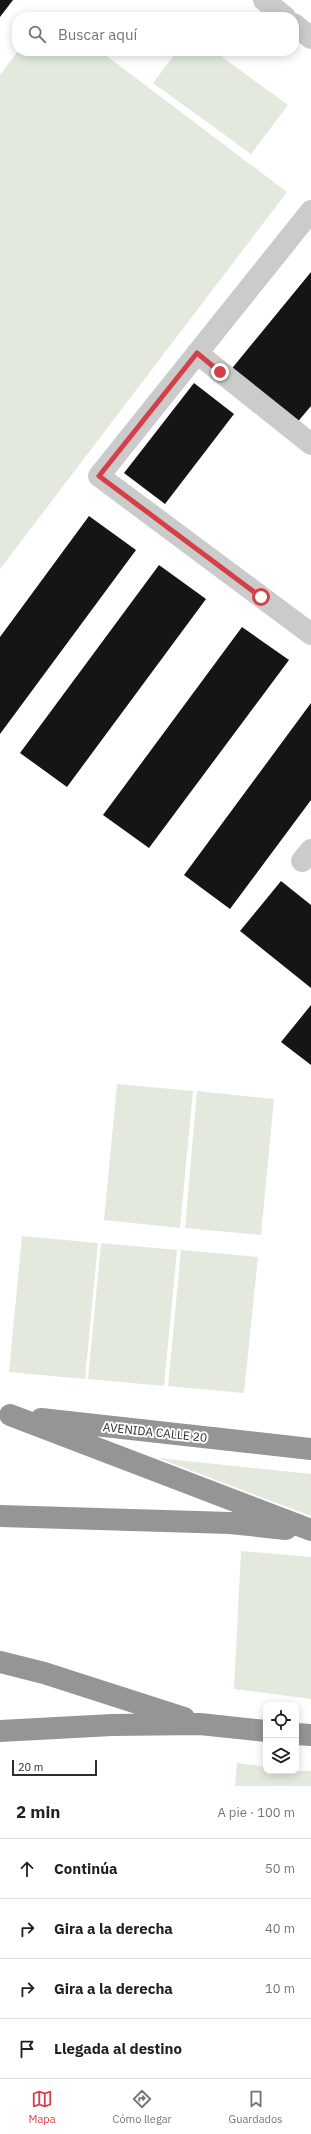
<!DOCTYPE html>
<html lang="es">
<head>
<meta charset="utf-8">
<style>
	:root { --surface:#fff; --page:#f2f2f2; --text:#202124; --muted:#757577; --line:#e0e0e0; --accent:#d54048 }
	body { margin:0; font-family:"IBM Plex Sans",sans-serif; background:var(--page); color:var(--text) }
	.controls { position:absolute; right:12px; bottom:12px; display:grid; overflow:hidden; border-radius:8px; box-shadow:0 2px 10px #0003 }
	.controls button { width:36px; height:36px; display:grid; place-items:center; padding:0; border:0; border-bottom:1px solid var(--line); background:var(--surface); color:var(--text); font:20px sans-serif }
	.scale { position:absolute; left:12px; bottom:10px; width:85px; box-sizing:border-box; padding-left:4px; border:2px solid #2e2e2e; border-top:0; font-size:11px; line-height:14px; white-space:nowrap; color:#2e2e2e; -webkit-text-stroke:3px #fff; paint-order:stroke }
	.stop { position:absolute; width:12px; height:12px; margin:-9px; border:3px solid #d54048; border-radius:50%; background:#fff }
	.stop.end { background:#d54048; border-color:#fff; box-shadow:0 1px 4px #0008 }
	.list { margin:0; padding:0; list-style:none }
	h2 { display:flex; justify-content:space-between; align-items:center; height:52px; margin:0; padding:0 16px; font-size:17px }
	h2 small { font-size:13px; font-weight:400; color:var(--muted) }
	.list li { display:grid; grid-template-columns:26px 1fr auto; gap:12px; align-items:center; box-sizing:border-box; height:60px; padding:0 16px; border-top:1px solid var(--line) }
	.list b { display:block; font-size:15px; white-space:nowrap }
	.list em { font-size:13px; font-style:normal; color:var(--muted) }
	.icon { flex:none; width:22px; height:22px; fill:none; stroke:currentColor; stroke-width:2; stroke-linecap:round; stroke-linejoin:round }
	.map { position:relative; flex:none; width:311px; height:1786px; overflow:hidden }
	.search { position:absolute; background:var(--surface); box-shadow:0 2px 10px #0003; left:12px; right:12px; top:12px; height:44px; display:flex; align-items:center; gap:10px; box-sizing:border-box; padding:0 14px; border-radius:16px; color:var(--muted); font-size:15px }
	.sheet { height:292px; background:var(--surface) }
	nav { display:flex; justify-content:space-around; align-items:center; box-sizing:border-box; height:56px; border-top:1px solid var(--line); background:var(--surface); font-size:11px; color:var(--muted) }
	nav a { display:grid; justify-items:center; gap:2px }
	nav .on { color:var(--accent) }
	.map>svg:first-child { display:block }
</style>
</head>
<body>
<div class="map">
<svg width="311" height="1786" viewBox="0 0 311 1786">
	<rect width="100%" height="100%" fill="#fff"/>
	<path fill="#e3eadd" d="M18,51h82l187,141 -287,377v-494z
		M177,51h37l74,54 -37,49 -98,-71z
		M117,1084l76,7 -13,137 -76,-8z
		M197,1091l77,8 -13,136 -76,-7z
		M22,1236l76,7 -13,136 -76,-7z
		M101,1243l76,7 -13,136 -76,-7z
		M181,1250l77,7 -14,136 -76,-7z
		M158,1458l153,16v42z
		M241,1551l70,6v142l-77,-10z
		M237,1763l29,4v4h45v15h-76z"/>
	<path fill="#151515" d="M0,0h13l-13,17z
		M311,272v134l-16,19 -66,-53z
		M194,383l40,31 -69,90 -41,-31z
		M89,516l47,34 -136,184v-97z
		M159,565l47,34 -139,188 -47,-34z
		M242,627l47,33 -140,188 -46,-33z
		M311,703v97l-81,109 -46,-34z
		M281,881l30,24v83l-71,-57z
		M311,1005v60l-30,-23z"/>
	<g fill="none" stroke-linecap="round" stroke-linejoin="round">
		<path stroke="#cbcbcb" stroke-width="22" d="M264,0l21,17
			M294,24l17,14
			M311,211l-212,265 212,158
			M197,353l114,91
			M302,861l9,-11"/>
		<path stroke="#959595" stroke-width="22" d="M10,1415l301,115
			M41,1419l270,30
			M0,1516l230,7 56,6
			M0,1662l44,11 140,45
			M0,1731l112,-6 88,-1 66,7
			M296,1734l15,1"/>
	</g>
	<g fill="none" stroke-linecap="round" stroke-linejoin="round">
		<path stroke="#d54048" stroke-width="5" d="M220,372l-23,-19 -98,123 162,121"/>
	</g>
	<g text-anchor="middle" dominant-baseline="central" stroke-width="4" stroke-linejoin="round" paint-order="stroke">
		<g font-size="12" fill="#2e2e2e" stroke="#fff">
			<text transform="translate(155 1432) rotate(6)">AVENIDA CALLE 20</text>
		</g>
	</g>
</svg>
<div class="controls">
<button><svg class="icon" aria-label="locate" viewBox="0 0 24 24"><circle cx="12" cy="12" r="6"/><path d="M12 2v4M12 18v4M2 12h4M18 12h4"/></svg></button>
<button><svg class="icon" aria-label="layers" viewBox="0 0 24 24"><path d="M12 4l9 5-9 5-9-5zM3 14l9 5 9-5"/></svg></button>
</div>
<div class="scale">20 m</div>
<div class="stop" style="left:261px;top:597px"></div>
<div class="stop end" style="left:220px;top:372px"></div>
<div class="search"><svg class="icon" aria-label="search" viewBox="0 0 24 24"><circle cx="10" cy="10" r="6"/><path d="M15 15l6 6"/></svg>Buscar aquí</div>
</div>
<section class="sheet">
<h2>2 min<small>A pie · 100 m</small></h2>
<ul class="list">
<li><svg class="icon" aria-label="ahead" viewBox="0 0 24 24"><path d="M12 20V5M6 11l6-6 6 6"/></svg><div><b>Continúa</b></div><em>50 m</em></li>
<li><svg class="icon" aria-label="right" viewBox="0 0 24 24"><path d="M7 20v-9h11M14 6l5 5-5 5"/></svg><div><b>Gira a la derecha</b></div><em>40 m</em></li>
<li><svg class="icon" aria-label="right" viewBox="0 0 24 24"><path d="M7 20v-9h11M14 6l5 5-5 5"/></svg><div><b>Gira a la derecha</b></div><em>10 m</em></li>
<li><svg class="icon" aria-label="arrive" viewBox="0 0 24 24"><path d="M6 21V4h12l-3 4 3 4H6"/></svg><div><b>Llegada al destino</b></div></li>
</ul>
</section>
<nav>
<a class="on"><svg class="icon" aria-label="map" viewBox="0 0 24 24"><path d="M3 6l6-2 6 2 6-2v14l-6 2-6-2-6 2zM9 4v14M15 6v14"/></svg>Mapa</a>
<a><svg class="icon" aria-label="directions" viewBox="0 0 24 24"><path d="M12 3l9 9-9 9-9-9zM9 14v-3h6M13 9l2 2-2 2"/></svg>Cómo llegar</a>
<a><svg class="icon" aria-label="saved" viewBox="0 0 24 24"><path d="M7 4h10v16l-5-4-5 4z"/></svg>Guardados</a>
</nav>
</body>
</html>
